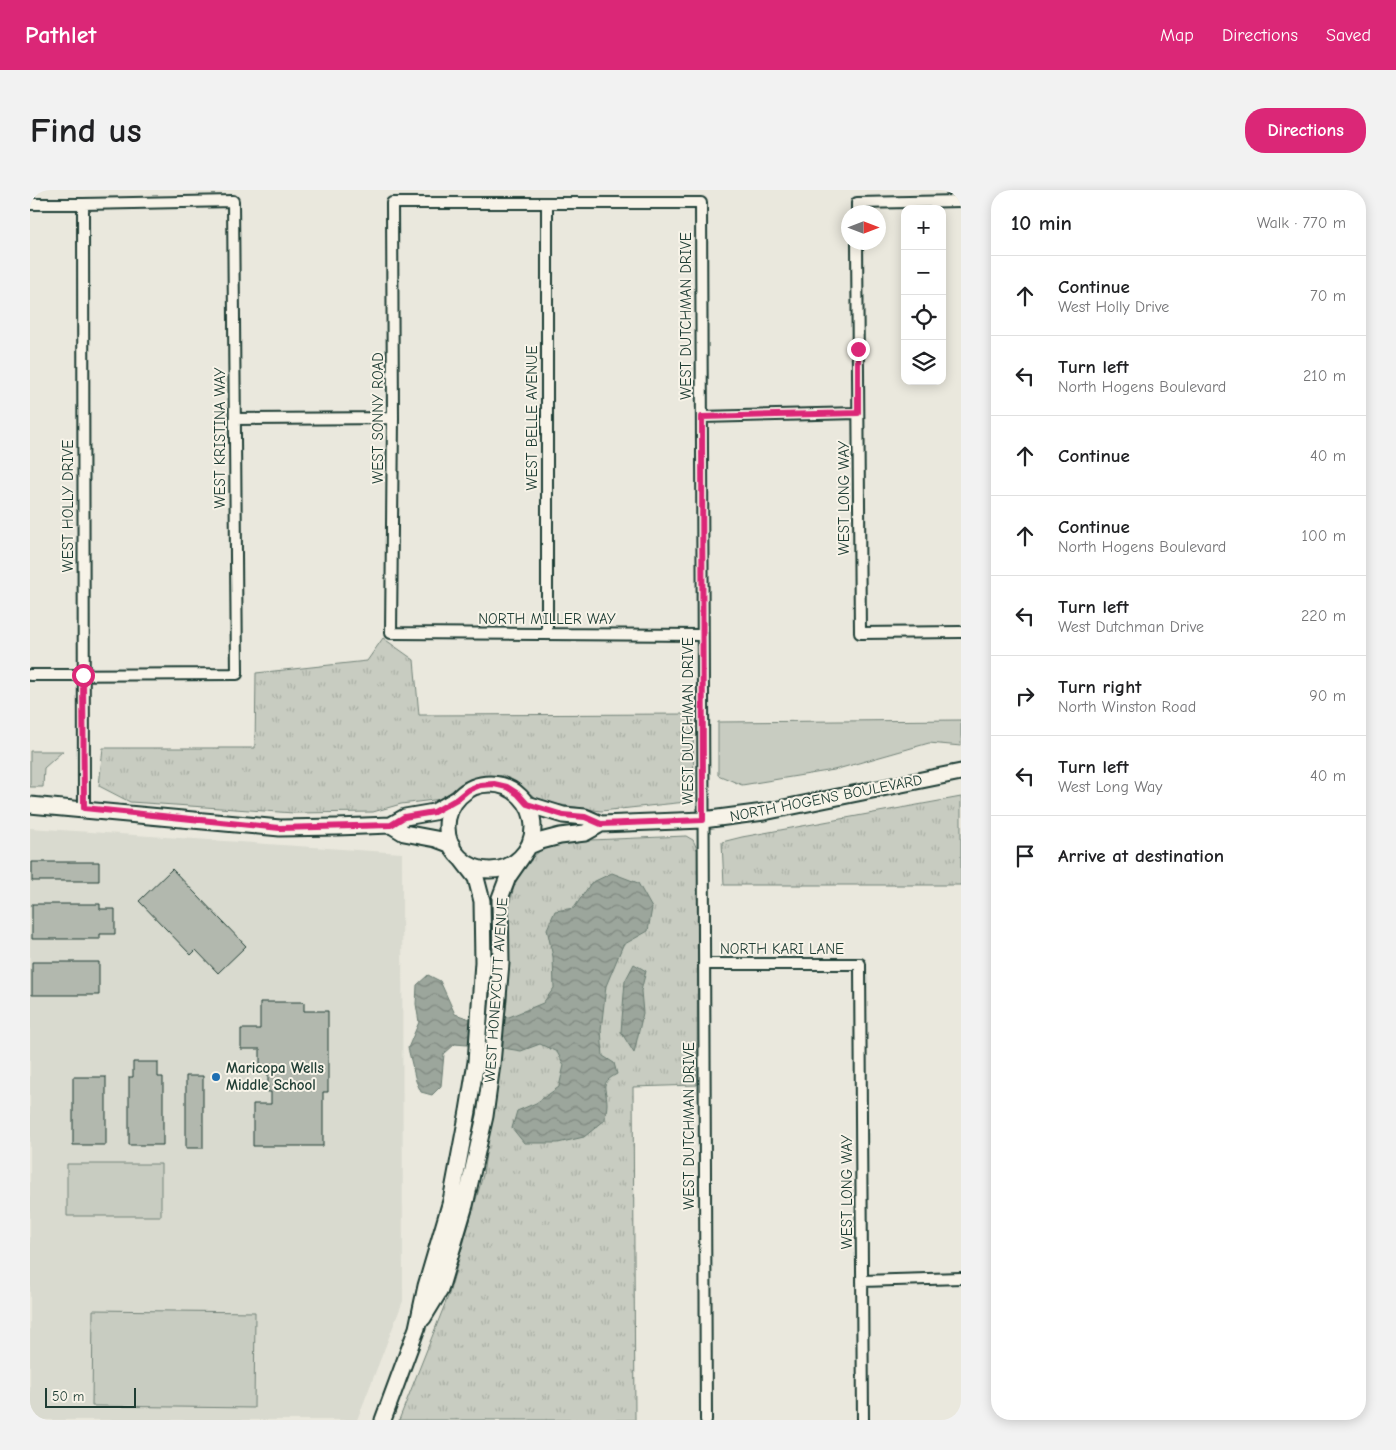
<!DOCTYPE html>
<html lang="en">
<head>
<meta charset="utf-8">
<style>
	:root { --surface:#fff; --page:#f2f2f2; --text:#202124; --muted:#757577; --line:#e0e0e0; --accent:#db2777 }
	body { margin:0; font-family:"Comic Neue",sans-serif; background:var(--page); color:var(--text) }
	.controls { position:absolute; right:15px; top:15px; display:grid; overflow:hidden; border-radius:10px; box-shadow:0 2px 12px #0003 }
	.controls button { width:45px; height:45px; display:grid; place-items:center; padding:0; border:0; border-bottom:1px solid var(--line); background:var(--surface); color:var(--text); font:25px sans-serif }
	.compass { position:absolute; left:811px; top:15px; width:45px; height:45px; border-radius:50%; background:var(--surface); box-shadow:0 2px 12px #0003; rotate:90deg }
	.scale { position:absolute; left:15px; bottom:12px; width:91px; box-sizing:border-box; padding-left:5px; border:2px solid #1f3d34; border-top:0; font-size:14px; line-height:18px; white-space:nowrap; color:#1f3d34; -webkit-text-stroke:4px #f7f3e8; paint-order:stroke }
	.stop { position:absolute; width:15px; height:15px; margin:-11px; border:4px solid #db2777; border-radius:50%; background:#fff }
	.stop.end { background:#db2777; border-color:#fff; box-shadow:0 1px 5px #0008 }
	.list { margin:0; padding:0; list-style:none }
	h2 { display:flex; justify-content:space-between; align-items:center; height:65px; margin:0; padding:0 20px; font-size:21px }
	h2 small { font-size:16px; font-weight:400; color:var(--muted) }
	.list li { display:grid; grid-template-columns:32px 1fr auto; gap:15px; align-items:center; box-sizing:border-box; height:80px; padding:0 20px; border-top:1px solid var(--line) }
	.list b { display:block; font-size:19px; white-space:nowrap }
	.list p { margin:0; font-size:16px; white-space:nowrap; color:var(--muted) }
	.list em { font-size:16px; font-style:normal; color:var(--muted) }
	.icon { flex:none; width:28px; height:28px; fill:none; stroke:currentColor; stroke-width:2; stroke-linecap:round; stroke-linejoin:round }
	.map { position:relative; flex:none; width:931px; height:1230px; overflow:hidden; border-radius:20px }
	header { display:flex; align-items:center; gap:30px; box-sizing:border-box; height:70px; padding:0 25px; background:var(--accent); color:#fff }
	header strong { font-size:24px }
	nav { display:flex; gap:28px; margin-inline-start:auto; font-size:18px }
	.intro { display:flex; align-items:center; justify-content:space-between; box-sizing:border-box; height:120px; padding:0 30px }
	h1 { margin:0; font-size:35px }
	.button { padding:12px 22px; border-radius:20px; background:var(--accent); color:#fff; font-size:18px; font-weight:700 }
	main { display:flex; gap:30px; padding:0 30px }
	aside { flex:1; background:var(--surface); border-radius:20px; box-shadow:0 2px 12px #0003 }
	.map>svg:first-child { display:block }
</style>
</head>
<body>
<header>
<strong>Pathlet</strong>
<nav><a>Map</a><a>Directions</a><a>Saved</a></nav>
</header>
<div class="intro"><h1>Find us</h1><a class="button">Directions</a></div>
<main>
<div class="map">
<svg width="931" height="1230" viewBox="0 0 931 1230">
	<defs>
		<pattern id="park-tufts" width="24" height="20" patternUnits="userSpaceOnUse" patternTransform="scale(1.25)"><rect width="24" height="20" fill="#c8ccc1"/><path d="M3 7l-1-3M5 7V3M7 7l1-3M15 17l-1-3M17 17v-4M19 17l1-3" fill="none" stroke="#abb0a6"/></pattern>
		<pattern id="water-waves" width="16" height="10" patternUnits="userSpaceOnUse" patternTransform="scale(1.25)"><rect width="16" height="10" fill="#9ca69c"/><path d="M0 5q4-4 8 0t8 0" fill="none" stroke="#7f8880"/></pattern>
	</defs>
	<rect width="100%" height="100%" fill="#eae8dd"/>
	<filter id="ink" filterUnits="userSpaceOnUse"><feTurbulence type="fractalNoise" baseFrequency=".02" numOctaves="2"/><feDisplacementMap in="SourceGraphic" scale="10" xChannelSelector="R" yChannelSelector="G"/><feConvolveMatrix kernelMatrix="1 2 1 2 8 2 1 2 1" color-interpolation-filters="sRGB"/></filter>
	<g filter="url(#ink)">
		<path fill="#d9dacf" d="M0,638l372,25 1,448 -46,119h-327z"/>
		<path fill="#c8ccc1" stroke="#74847a" d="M931,530v26l-32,-3 -95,27 -92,15 -24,-10v-53z
			M0,561h33l-19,17 -1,19h-13z
			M37,974h94v52h-94z
			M63,1120l162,2 -1,96 -162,-2z"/>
		<path fill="url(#park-tufts)" stroke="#74847a" d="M353,448l31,22 5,55 274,-1 1,79 -8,9 -85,9 -59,-9 -39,-27 -43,9 -18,15 -41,5 -28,8 -79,1 -164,-11 -31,-16 4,-38h152l1,-75 111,-12z
			M931,607v88h-237l-2,-43 20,-5z
			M656,646l7,4 5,11 -1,234 -64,2 2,333h-236l50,-126 34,-119 24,-174 1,-92 9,-33 8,-12 16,-14 26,-9z"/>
		<path fill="url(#water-waves)" stroke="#6a7c72" d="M582,683l26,10 14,25 -4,23 -25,14 -17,41 -5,44 2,26 11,7 3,11c-19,10 -10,14 -10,30 0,5 -2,11 -2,16l-21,17 -26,6h-34l-12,-15 5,-17 19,-8 23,-16 5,-22 -7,-13 -17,-8 -19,7 -18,-3 -48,-4 -11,10 -3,32 -9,9 -11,-3 -5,-11 -8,-33 11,-26 -3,-18 1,-19 11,-10 12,6 15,33 15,5 39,-2 34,-14 11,-15 -1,-31 -6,-28 8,-18 19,-3 17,-25z
			M604,774l12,7 -5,20 2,22 -9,40 -13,-21 4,-51z"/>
		<path fill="#b2b8ae" stroke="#1f3d34" d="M2,672h67v19h-67z
			M142,679l74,77 -28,27 -22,-23 -5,5 -52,-54z
			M2,714h68v5h15v25h-15v5h-68z
			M2,772h67v33h-67z
			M230,812h44v9h24v81h-5v54h-70v-42h18v-12h-3v-22h-8v-21h-19v-20h19z
			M103,872h25v15h5v68h-34v-68h4z
			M156,886h17v72h-17z
			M43,887h33v68h-33z"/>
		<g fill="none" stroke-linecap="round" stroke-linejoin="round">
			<g stroke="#1f3d34" stroke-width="14">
				<path id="street" d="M517,13v431
					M0,14h53l150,-3 4,473 -207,1
					M53,14l1,604
					M827,22v-9l104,-2
					M827,52l3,391 101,-1
					M672,227l156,-4
					M205,229l158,-1
					M672,445l-311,-2 2,-215 -1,-215h309l5,1217
					M674,774h156l3,456
					M832,1091l99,-3"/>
			</g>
			<g stroke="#1f3d34" stroke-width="19">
				<path id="secondary" d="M417 637a43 43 0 1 1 86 0a43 43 0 1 1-86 0Z
					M497,614l36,11 22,2 16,7 102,-4 61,-8 197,-40
					M0,615l250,23 57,-1 54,-2 14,-8 29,-5 23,-13
					M361,635l13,8 32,6 16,6
					M499,656l12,-5 19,-5 25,-3 16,-9
					M393,1128l17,-28 25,-85 20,-89 7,-52 9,-101 -1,-65 8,-21 16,-23
					M353,1230l34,-92 9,-42 25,-85 17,-90 8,-49 7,-100 -1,-61 -6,-23 -14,-18"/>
			</g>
			<use href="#street" stroke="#f7f3e8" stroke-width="10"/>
			<use href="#secondary" stroke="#f7f3e8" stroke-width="15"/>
		</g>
	</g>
	<g fill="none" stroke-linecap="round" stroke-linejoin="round" filter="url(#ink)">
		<path stroke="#db2777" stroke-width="6" d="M53,485l1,133 196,20 111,-3 13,-8 30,-5 23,-13 11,-9 12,-5 14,-1 13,3 11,7 9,10 36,11 22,2 16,7 102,-4 -1,-403 156,-4v-64"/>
	</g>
	<circle fill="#1f6fb2" stroke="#f7f3e8" stroke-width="2" cx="186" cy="887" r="5"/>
	<g text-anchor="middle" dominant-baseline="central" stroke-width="4" stroke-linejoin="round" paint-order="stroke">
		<g font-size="15" fill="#1f3d34" stroke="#f7f3e8">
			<text transform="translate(656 126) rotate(-90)">WEST DUTCHMAN DRIVE</text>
			<text transform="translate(348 228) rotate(-90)">WEST SONNY ROAD</text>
			<text transform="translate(502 228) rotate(-90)">WEST BELLE AVENUE</text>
			<text transform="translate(190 248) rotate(-90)">WEST KRISTINA WAY</text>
			<text transform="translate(814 308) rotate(-90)">WEST LONG WAY</text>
			<text transform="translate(38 316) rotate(-90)">WEST HOLLY DRIVE</text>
			<text x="517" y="429">NORTH MILLER WAY</text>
			<text transform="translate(658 531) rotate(-90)">WEST DUTCHMAN DRIVE</text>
			<text transform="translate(796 608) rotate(-11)">NORTH HOGENS BOULEVARD</text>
			<text x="752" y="759">NORTH KARI LANE</text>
			<text transform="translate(466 800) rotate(-86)">WEST HONEYCUTT AVENUE</text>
			<text transform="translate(659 936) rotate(-90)">WEST DUTCHMAN DRIVE</text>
			<text transform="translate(817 1002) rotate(-90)">WEST LONG WAY</text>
		</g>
		<g font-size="15" font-weight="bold" fill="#1f3d34" stroke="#f7f3e8" text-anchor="start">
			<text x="196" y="878">Maricopa Wells<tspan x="196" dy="17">Middle School</tspan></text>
		</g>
	</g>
</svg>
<div class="controls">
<button>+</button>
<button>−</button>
<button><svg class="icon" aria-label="locate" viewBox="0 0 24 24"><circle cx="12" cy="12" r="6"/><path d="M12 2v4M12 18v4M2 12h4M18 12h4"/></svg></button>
<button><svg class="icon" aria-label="layers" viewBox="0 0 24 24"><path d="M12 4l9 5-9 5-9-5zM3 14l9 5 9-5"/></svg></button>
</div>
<svg class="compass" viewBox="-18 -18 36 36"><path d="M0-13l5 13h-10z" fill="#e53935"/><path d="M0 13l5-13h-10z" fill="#757577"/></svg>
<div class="scale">50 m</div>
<div class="stop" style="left:53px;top:485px"></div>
<div class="stop end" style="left:828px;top:159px"></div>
</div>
<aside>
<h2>10 min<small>Walk · 770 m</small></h2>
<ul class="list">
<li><svg class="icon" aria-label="ahead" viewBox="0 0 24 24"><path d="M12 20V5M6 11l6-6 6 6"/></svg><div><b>Continue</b><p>West Holly Drive</p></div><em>70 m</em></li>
<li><svg class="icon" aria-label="left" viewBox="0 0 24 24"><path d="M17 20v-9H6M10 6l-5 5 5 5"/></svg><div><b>Turn left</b><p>North Hogens Boulevard</p></div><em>210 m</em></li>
<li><svg class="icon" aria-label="ahead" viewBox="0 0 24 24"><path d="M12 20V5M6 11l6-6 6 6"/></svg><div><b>Continue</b></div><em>40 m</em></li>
<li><svg class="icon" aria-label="ahead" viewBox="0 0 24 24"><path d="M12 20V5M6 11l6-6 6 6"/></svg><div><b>Continue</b><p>North Hogens Boulevard</p></div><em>100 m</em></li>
<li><svg class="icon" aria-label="left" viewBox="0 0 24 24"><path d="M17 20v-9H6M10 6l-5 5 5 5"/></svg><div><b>Turn left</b><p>West Dutchman Drive</p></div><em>220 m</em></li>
<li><svg class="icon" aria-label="right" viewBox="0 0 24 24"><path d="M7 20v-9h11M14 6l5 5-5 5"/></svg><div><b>Turn right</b><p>North Winston Road</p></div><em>90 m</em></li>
<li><svg class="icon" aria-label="left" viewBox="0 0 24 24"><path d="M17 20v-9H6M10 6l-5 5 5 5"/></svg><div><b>Turn left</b><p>West Long Way</p></div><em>40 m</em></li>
<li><svg class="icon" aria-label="arrive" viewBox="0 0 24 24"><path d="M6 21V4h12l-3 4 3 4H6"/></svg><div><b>Arrive at destination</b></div></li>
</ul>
</aside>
</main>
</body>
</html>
